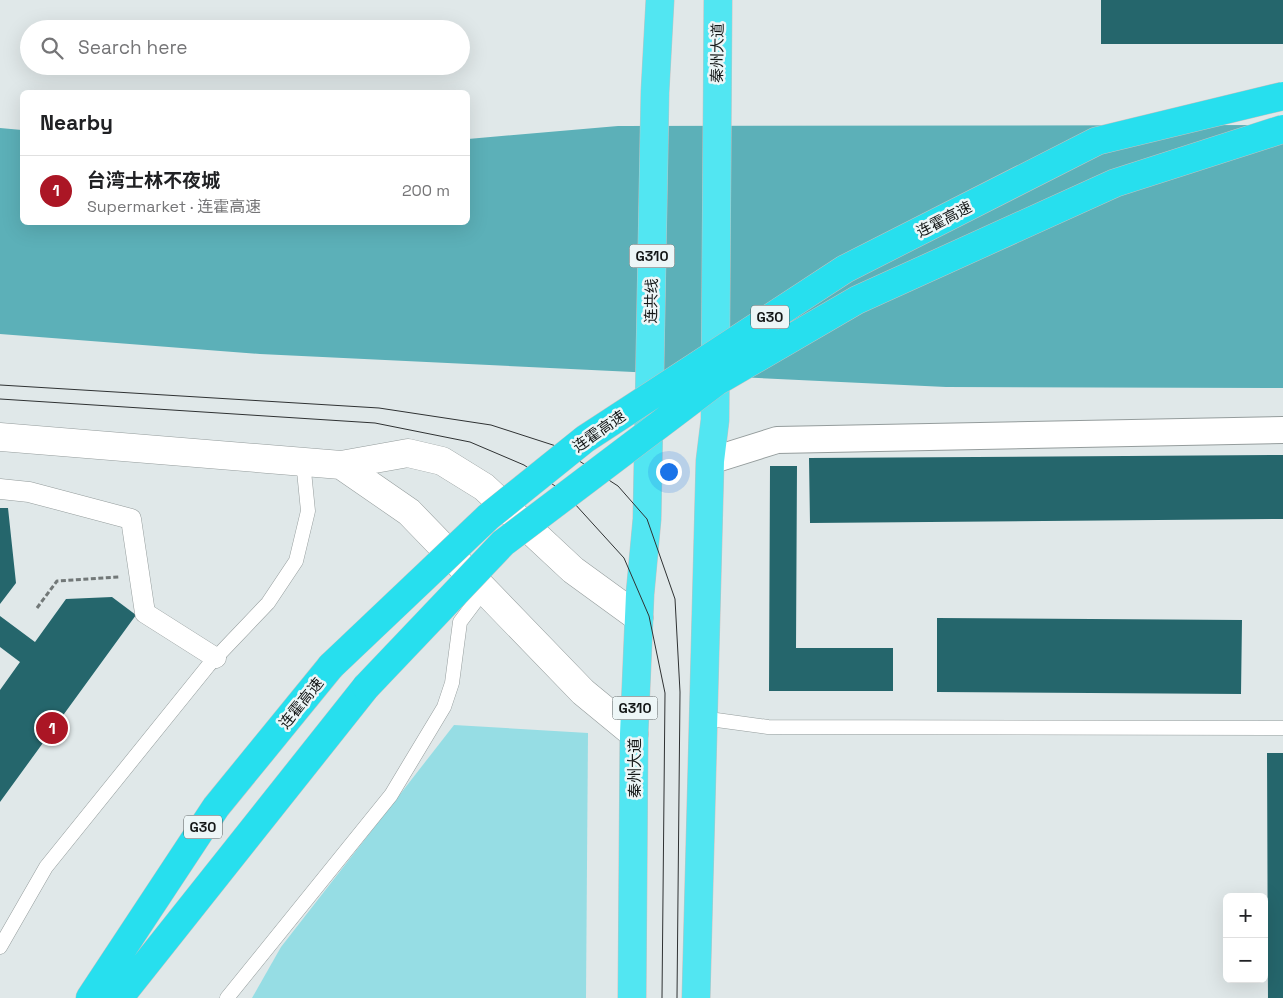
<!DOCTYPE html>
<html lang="en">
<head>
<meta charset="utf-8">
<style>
	:root { --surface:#fff; --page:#f6f6f6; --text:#202124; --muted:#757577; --line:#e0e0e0; --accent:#ab1625 }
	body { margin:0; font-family:"Space Grotesk","Noto Sans SC",sans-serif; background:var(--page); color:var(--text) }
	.controls { position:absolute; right:15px; bottom:15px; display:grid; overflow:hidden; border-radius:8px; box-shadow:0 5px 20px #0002 }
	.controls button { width:45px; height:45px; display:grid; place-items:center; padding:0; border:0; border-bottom:1px solid var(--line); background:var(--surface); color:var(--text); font:25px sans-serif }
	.you { position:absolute; left:668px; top:471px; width:18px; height:18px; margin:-12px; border:4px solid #fff; border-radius:50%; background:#1a73e8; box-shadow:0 0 0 8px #1a73e833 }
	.badge { display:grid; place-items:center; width:32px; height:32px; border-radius:50%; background:var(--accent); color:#fff; font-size:16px; font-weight:700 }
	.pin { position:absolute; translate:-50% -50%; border:2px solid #fff; box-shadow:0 1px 5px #0006 }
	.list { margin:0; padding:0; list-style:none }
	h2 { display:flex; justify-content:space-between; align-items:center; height:65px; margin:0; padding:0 20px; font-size:21px }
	h2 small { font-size:16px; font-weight:400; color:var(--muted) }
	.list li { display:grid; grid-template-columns:32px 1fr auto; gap:15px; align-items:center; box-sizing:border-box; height:70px; padding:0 20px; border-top:1px solid var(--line) }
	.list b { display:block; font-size:19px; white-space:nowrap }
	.list p { margin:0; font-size:16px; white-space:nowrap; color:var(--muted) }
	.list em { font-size:16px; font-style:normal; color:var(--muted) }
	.icon { flex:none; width:28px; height:28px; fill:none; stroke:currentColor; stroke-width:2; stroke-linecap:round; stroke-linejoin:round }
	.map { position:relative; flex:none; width:1283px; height:998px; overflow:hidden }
	.search { position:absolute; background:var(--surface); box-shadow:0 5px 20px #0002; left:20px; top:20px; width:450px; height:55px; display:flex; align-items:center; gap:12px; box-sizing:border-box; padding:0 18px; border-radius:28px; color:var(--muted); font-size:19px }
	.panel { position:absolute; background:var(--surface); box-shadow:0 5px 20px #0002; left:20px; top:90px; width:450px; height:135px; border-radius:8px }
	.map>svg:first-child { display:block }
</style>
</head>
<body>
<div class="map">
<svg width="1283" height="998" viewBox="0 0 1283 998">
	<rect width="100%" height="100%" fill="#e0e8e9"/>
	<path fill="#96dde4" d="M454,725l134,8 -2,265h-334l29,-51z"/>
	<path fill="#5cb0b8" d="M1283,125v263l-337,-1 -686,-33 -260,-20v-206l22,2v92h446v-83l150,-13z"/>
	<path fill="#25666c" d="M1101,0h182v44h-182z
		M1283,455v64l-473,4 -1,-65z
		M770,466h27l-1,182h97v43h-124z
		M0,508h8l8,75 -16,21z
		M112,597l24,18 -136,187v-112l20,-28 -20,-15v-31l35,26 31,-43z
		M937,618l305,2 -1,74 -304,-2z
		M1267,753h16v245h-15z"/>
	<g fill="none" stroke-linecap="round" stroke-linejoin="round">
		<g stroke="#949c9c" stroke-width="15">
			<path id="service" d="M702,718l66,9 515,1
				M0,947l46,-80 162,-201 60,-63 28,-42 12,-50 -5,-50
				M227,998l164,-203 53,-88 8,-24 8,-61 24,-32"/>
		</g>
		<g stroke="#949c9c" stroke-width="21">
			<path id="pedestrian" d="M0,489l29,3 102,27 14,94 71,45"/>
		</g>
		<g stroke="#949c9c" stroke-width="28">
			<path id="minor" d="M710,461l67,-21 506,-10"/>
		</g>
		<g stroke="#949c9c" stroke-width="29">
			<path id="secondary" d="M0,437l341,28 67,-12 34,8 42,26 89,83 66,48
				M341,465l68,47 174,180 51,42"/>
		</g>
		<g stroke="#c2c3c3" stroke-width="29">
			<path id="trunk" d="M632,998l2,-264 6,-140 7,-75 8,-427 5,-92
				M696,998l14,-537 5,-41 3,-420"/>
		</g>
		<g stroke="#c2c3c3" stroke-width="29">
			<path id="motorway" d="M90,998l126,-191 115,-141
				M119,998l247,-311"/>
		</g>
		<path stroke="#727878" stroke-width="3" stroke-dasharray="5 2.5" stroke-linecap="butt" d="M37,608l20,-27 62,-4"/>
		<use href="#service" stroke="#fff" stroke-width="14"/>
		<use href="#pedestrian" stroke="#fff" stroke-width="20"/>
		<use href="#minor" stroke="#fff" stroke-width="26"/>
		<use href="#secondary" stroke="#fff" stroke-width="28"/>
		<use href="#trunk" stroke="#52e6f2" stroke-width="28"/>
		<use href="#motorway" stroke="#27dfee" stroke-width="28"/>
		<path stroke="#2f3233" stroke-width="1" d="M0,385l379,23 112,17 65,21 62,40 29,33 28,80 5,93 -3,306
			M0,399l375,24 95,19 54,23 40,27 60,66 25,58 16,77 -3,305"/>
		<g stroke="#c2c3c3" stroke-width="29" stroke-linecap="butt">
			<path id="motorway-bridge" d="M331,666l157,-149 97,-78 260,-170 252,-128 186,-45
				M366,687l137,-144 213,-161 141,-82 258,-117 168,-54"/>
		</g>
		<use href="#motorway-bridge" stroke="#27dfee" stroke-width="28"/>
	</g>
	<g text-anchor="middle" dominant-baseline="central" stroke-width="5" stroke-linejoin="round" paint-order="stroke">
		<g fill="#edf6f7" stroke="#555a5a" stroke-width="1">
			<rect x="629.5" y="244.5" width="45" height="23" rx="4"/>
			<rect x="751" y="305.5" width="38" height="23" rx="4"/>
			<rect x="612.5" y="696.5" width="45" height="23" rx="4"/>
			<rect x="184" y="815.5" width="38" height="23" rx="4"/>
		</g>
		<g font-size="14" font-weight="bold" fill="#141717">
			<text x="652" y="256">G310</text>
			<text x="770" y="317">G30</text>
			<text x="635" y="708">G310</text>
			<text x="203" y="827">G30</text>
		</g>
		<g font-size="15" fill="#141717" stroke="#edf6f7">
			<text transform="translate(717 53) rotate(-89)">秦州大道</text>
			<text transform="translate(944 219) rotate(-27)">连霍高速</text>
			<text transform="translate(651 301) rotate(-89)">连共线</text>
			<text transform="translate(599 431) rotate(-35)">连霍高速</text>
			<text transform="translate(301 703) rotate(-51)">连霍高速</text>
			<text transform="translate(634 768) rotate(-90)">秦州大道</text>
		</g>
	</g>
</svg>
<div class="controls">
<button>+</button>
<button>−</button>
</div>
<div class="you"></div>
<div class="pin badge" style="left:52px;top:728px">1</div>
<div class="search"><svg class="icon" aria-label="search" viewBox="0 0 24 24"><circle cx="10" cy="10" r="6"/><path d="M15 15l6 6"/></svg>Search here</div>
<section class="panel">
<h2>Nearby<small></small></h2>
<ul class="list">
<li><span class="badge">1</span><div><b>台湾士林不夜城</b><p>Supermarket · 连霍高速</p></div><em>200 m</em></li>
</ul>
</section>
</div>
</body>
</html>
